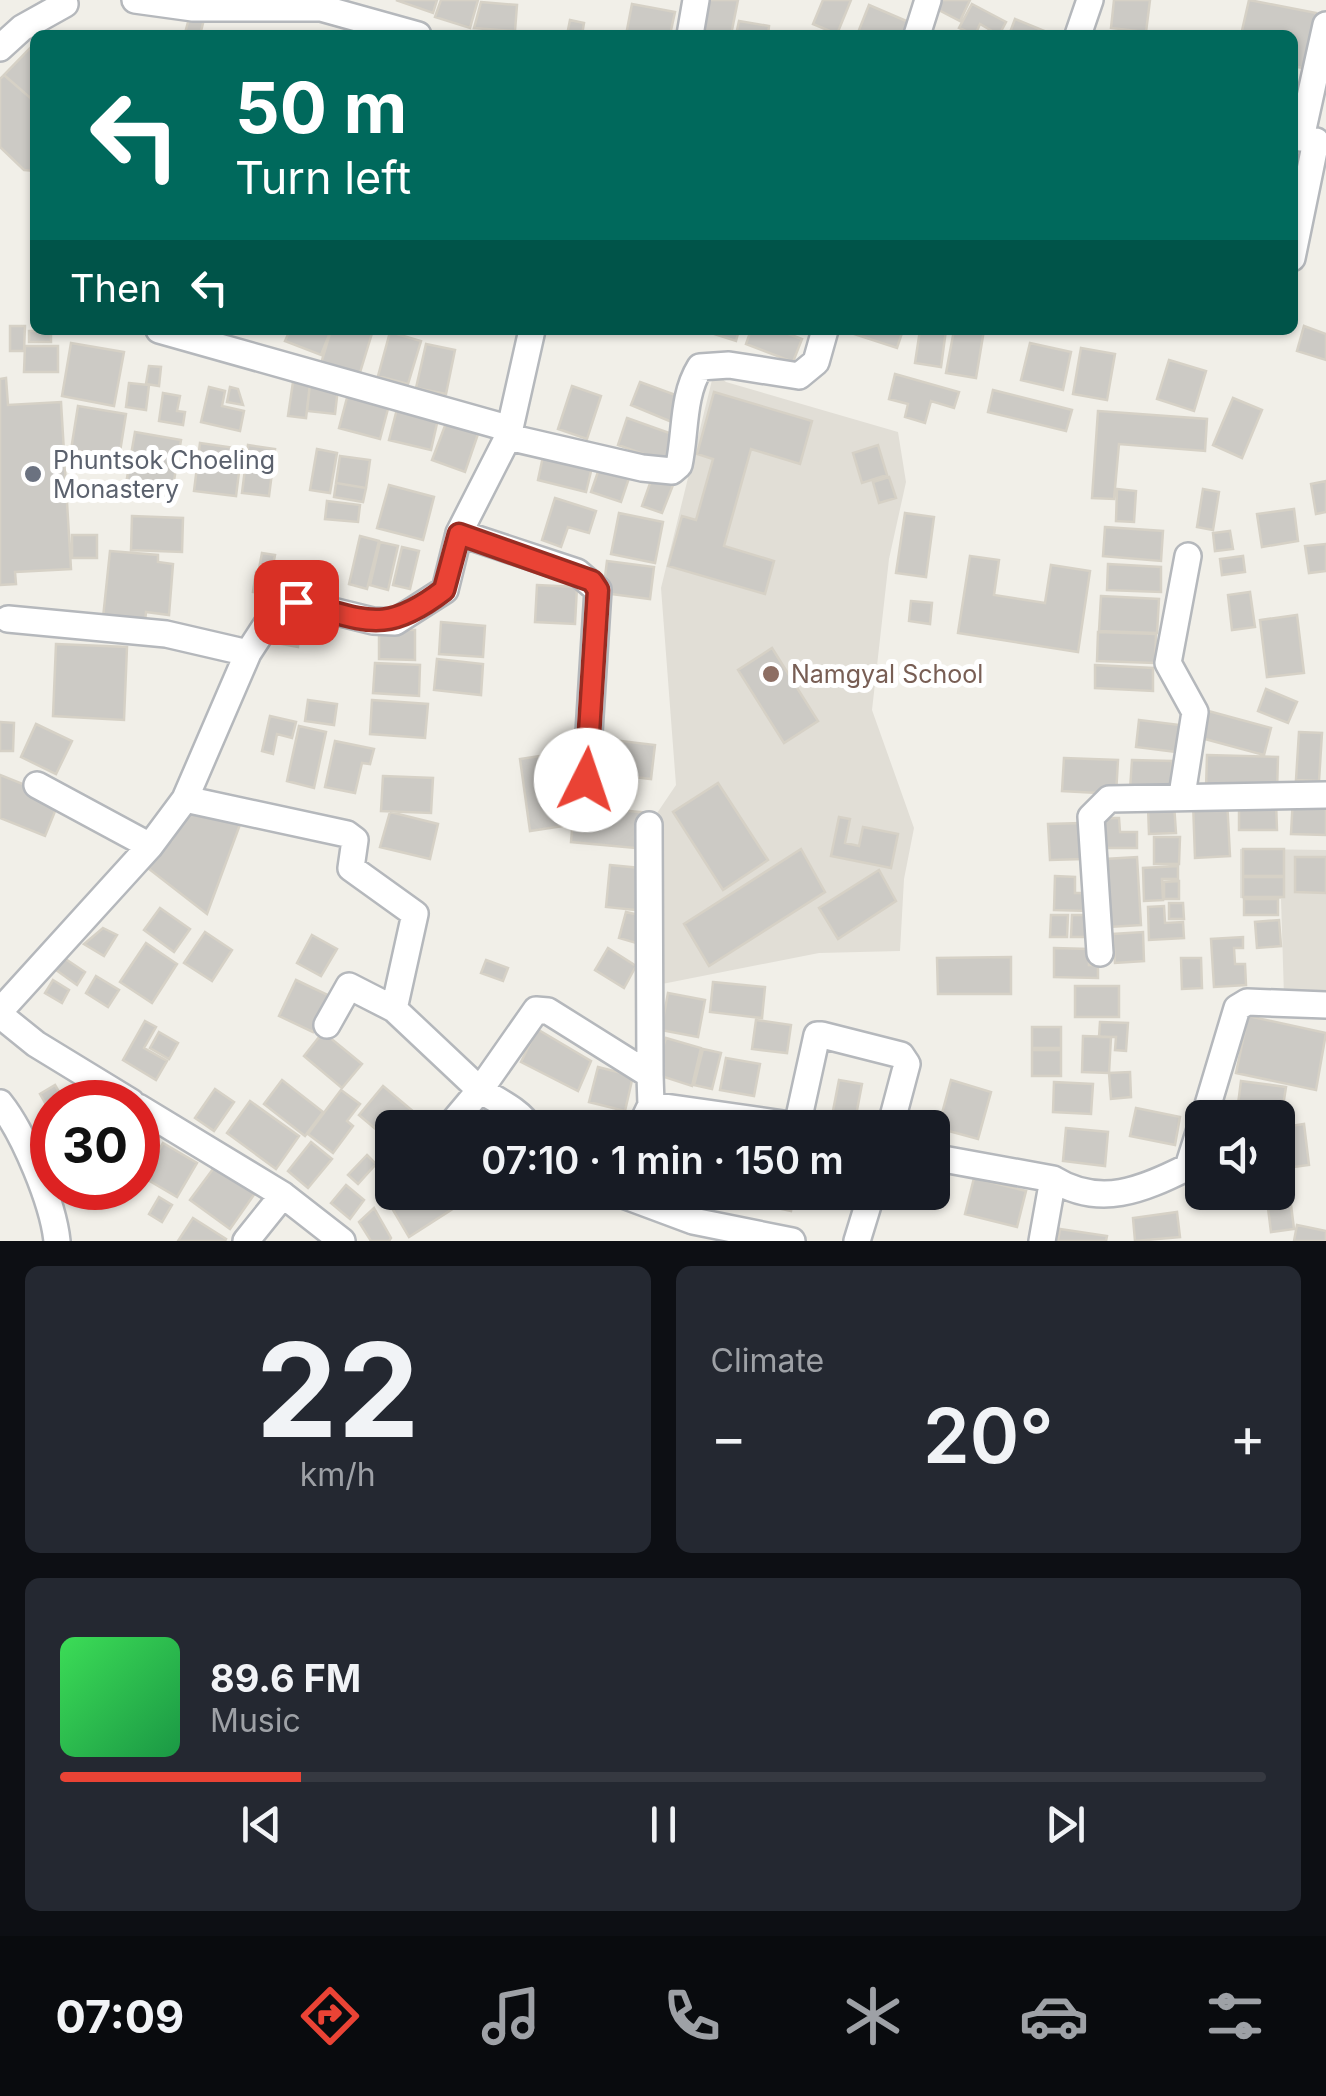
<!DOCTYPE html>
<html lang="en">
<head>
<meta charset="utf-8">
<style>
	body { margin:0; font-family:Inter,sans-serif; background:#242831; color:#f1f3f6; height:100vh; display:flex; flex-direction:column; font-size:38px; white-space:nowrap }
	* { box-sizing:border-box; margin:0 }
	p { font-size:32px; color:#9ea1a6 }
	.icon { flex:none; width:55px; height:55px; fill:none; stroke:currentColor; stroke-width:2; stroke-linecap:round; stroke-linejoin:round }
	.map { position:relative; height:1241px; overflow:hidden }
	.details { display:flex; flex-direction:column; gap:25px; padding:25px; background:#0d0f14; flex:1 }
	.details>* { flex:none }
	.banner { position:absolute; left:30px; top:30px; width:1268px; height:305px; border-radius:15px; box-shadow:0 2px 8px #0004; background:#00695c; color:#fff; overflow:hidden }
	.buttons { position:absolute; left:1185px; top:1100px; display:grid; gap:20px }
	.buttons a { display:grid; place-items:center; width:110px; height:110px; border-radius:15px; background:#171b24; box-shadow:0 2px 8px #0004; font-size:50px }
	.speed { position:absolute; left:30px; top:1080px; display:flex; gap:20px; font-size:50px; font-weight:700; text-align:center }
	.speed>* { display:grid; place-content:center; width:130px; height:130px; border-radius:50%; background:#171b24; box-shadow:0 2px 8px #0004; line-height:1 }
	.speed .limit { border:15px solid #d22; background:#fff; color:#111 }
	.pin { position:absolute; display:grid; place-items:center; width:85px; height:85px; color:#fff; margin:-42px; border-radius:20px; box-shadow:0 5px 15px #0006 }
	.me { position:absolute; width:110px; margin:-55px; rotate:4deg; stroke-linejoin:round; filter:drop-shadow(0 0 8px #0008) }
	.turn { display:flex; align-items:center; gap:35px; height:210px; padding:0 40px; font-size:45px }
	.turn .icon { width:130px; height:130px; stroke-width:2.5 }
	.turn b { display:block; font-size:70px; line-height:85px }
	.then { display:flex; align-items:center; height:95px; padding:0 40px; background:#0003; gap:20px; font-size:38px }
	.big { font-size:75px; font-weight:600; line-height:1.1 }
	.details .widget { flex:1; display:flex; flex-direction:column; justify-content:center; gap:15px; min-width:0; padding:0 35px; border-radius:15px; background:#242831 }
	.details .dial { align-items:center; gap:0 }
	.dial b { font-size:130px; line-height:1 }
	.song { display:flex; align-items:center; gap:30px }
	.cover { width:120px; height:120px; border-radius:15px; background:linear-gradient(135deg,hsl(130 70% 55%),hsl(140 70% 35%)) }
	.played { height:10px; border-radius:5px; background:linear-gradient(90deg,#ea4335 20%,#363941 20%) }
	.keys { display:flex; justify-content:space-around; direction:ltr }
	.heat { display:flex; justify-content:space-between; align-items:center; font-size:55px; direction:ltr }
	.details .tiles { flex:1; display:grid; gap:25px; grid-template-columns:1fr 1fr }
	.widget:last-child { grid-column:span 2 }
	.trip { position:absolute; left:375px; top:1110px; width:575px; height:100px; border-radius:15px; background:#171b24; box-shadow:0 2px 8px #0004; font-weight:600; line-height:100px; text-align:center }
	.menu { display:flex; height:160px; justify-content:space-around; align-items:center; background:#090b0e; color:#9ea1a6 }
	.menu .icon { width:70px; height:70px }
	.menu .active { color:#ea4335 }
	.menu b { font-size:45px; color:#f1f3f6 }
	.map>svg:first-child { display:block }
	.education { fill:#e1ded6 }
	.building { fill:#cccac5; stroke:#d6d1c6; stroke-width:2.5 }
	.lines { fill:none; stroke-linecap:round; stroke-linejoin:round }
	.minor-casing { stroke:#b5b8bc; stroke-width:30 }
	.minor { stroke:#fff; stroke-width:25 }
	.route-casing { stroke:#982c22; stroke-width:25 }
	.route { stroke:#ea4335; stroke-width:18 }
	.worship-dot { fill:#6b7280; stroke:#fff; stroke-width:4 }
	.education-dot { fill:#8d6e63; stroke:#fff; stroke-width:4 }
	.labels { text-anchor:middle; stroke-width:10; stroke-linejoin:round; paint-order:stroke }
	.worship-label { font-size:25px; fill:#5b616d; stroke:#fff; text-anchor:start }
	.education-label { font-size:25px; fill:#785e54; stroke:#fff; text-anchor:start }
</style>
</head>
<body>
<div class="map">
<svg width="1326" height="1241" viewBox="0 0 1326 1241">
	<rect width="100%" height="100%" fill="#f1efe8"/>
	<path class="education" d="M714 372 726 382 898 432 906 482 889 559 872 710 914 828 904 879 900 951 819 953 657 985 649 825 676 785 661 588Z
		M1240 849 1326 850V995L1284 996 1281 899 1240 898Z"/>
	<path class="building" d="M396 0H437L433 13Z
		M441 0H478L470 28 435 17Z
		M700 0H738L731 35H693Z
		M823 0H851L837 34 813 24Z
		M934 0H970L960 21 931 6Z
		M1114 0H1150L1146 32 1111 28Z
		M1249 0 1316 13 1303 68 1292 66V35H1241Z
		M481 2 517 5 515 31 474 28Z
		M632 4 675 12 670 35H626Z
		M972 4 1006 22 999 35 980 24 975 35 959 28Z
		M869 5 911 23 906 35H857Z
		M190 15 204 19 200 35 185 33Z
		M1015 19 1054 35H1009Z
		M570 20 584 23 582 35H567Z
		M739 21 769 26 768 35H736Z
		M33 45 35 46V102L4 75Z
		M4 75 35 102V171L24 170 0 147V79Z
		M10 326H25L24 351H10Z
		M1304 326 1326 334V360L1297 351Z
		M290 330H331L321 355 285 341Z
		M331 330H373L358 379 320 367Z
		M715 330H739L736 341 714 334Z
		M751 330H778L802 339 793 362 746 344Z
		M842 330H903L897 348Z
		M920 330H946L941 367 915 363Z
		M954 330H984L976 378 946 373Z
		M29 331H51V342H29Z
		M390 332 421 341 408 384 378 376Z
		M71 343 124 352 114 406 62 396Z
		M1030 343 1071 352 1063 390 1021 380Z
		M426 344 455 350 446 394 416 388Z
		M25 346H58V372H24Z
		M1081 348 1115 354 1107 400 1073 394Z
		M1169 360 1206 371 1194 411 1157 399Z
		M149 366 161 367 159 386 146 384Z
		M895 374 959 392 954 408 931 401 925 423 905 417 908 404 889 399Z
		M6 378 8 405 61 402 71 569 15 572 16 584 0 585V379Z
		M293 382 310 384 306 418 288 416Z
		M640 382 681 397 672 422 631 405Z
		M129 383 149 385 146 410 126 407Z
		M310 384 338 388 335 414 307 411Z
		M572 386 601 396 587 439 558 429Z
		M209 387 225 391 222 406 244 411 240 431 201 422Z
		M230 387 238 389 243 405 227 402Z
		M993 390 1072 410 1066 431 988 412Z
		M714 392 812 421 800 464 751 449 724 546 774 561 765 594 668 566 682 516 696 520 713 459 697 454Z
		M163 393 180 396 177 411 185 412 183 425 159 421Z
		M348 394 389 405 380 439 339 428Z
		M1233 398 1262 410 1242 458 1213 445Z
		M78 406 126 414 119 458 71 450Z
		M397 409 438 419 431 450 389 440Z
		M1098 411 1207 419 1205 451 1119 444 1114 499 1092 498Z
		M627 418 675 435 666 462 618 445Z
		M446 423 478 434 465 472 432 460Z
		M135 432 181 440 172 492 126 484Z
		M200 443 242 449 236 496 194 491Z
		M248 445 275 449 269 496 242 493Z
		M878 445 887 475 862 483 853 453Z
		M545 447 594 459 586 492 538 480Z
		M317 449 337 453 330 493 310 490Z
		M340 456 370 460 366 488 336 483Z
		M600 466 630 475 621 502 591 492Z
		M654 472 675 480 662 513 642 506Z
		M889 477 896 498 879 503 873 482Z
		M1326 481V512L1316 514 1311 484Z
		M336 483 366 488 363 502 334 497Z
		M389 485 434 497 423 540 377 528Z
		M1117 489 1136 491 1134 522 1116 521Z
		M1203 489 1219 492 1213 530 1197 527Z
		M555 498 596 511 589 533 568 527 561 547 542 540Z
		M327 501 360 505 358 522 325 519Z
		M1294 509 1298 541 1262 547 1257 514Z
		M619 513 663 522 655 563 611 554Z
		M905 513 934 517 926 577 896 573Z
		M132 516 183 518 182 552 131 550Z
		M1105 527 1163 531 1161 561 1103 556Z
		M1230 531 1233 549 1215 551 1213 533Z
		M72 535H97V558H72Z
		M360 536 379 541 367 589 349 584Z
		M380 542 398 546 388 590 370 585Z
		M1326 544V571L1309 573 1305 546Z
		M402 547 419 551 410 589 393 585Z
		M110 551 158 555V562L173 564 169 615 146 612 145 622 103 618Z
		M262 553 275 555 272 571 259 569Z
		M970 556 999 560 994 595 1045 603 1051 565 1090 571 1078 652 958 633Z
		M1243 556 1245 572 1222 575 1220 559Z
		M607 561 654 567 650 599 603 593Z
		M1108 564 1161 567V592L1107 590Z
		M256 572 273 575 269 595 253 592Z
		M537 585 577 587 575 624 535 622Z
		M1250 592 1255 627 1232 630 1228 595Z
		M1101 596 1159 599 1157 633 1099 631Z
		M911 601 932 603 930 624 909 621Z
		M1297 615 1304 673 1267 677 1260 620Z
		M285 621 301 623 298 647 282 644Z
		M441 622 485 626 483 657 439 654Z
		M379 629 415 630V660L379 659Z
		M1098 632 1156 634 1155 663 1097 661Z
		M56 644 127 647 124 720 53 716Z
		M772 648 818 721 784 743 738 670Z
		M437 659 483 664 481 695 434 690Z
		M375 663 420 665 419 696 373 693Z
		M1095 665 1153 668V691L1095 688Z
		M1266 689 1297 702 1288 723 1258 711Z
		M308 700 337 704 334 725 305 721Z
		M372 700 428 704 425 738 370 734Z
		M1201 709 1271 728 1264 755 1194 736Z
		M270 716 296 722 292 738 277 734 273 754 262 751Z
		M1139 720 1180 725 1177 752 1136 747Z
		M0 722 14 723 13 751H0Z
		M36 724 72 741 56 774 21 757Z
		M299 726 326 732 314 788 287 781Z
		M1299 732 1322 733 1319 781 1296 780Z
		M596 738 655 745 651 779 592 772Z
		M335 741 374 749 370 764 362 763 355 793 325 787Z
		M560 753 570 825 530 831 520 759Z
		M1207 755 1278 757 1277 791 1206 789Z
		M1064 758 1118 760 1116 794 1062 791Z
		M1132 760 1172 761 1171 792 1130 790Z
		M0 775 60 799 45 836 0 818Z
		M383 776 433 778 431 813 381 811Z
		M718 783 768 860 723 890 673 812Z
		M1293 797 1326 799V835L1291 834Z
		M1227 799 1230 856 1195 858 1193 801Z
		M1239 802H1276L1277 830H1239Z
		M1174 804 1176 833 1149 834 1148 806Z
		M574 806 650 813 646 849 571 842Z
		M186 811 242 819 207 914 149 869 165 836 172 840Z
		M390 812 438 824 430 859 380 847Z
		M839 817 850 819 845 843 859 846 863 827 898 834 891 868 831 856Z
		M1100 818H1119L1120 832H1137V848H1101Z
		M1081 823 1083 859 1050 860 1048 824Z
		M1154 837H1180L1179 864H1154Z
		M801 849 825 892 709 966 684 924Z
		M1243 849H1284V877H1243Z
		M1137 857 1141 925 1109 927 1105 859Z
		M1295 857H1326V893L1295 892Z
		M610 865 640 868 646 911 606 907Z
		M1178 866V879H1162L1163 900 1144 901 1143 868Z
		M879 870 896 901 838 939 819 908Z
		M1055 876 1075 877V893H1089V911L1054 910Z
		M1243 876H1284V897H1243Z
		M1179 881V899H1164V882Z
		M1244 899H1278V915H1244Z
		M1169 903H1183L1184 919H1169Z
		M1164 906 1165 923 1183 922 1184 938 1149 940 1148 907Z
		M160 908 190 929 174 952 144 930Z
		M626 912 648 917 643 945 619 938Z
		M1051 915H1068L1067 937H1050Z
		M1072 915H1089V937H1071Z
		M1279 920 1281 946 1257 948 1255 922Z
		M103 928 117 935 104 956 84 944Z
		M205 932 232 950 212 981 184 963Z
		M1143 932 1144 961 1115 963 1113 934Z
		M312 935 337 949 321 976 297 963Z
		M1243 937V948H1234L1235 964H1245L1246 985 1214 987 1211 939Z
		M146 943 177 964 152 1003 120 982Z
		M608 948 636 966 624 988 595 970Z
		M1054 948 1089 949V965H1098V978L1054 977Z
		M1011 957V994H938L937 958Z
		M64 958 85 972 77 985 56 970Z
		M1181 958H1201L1202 988 1182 989Z
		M486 960 508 968 503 981 481 973Z
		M96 976 119 990 108 1007 86 993Z
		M53 980 69 990 62 1003 45 993Z
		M296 980 330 996 313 1032 279 1016Z
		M713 982 765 987 762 1018 710 1012Z
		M1075 986H1119V1017H1075Z
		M668 993 705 1000 698 1037 661 1030Z
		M1248 1016 1326 1033 1316 1090 1236 1073Z
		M756 1020 791 1025 787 1053 752 1049Z
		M145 1021 156 1027 144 1048 167 1061 156 1080 123 1060Z
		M1100 1022 1128 1023 1126 1051 1115 1050 1116 1037H1099Z
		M1032 1027H1061V1048H1032Z
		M537 1029 591 1061 578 1091 521 1062Z
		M159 1032 178 1043 169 1059 150 1048Z
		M323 1032 362 1064 342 1088 304 1056Z
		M1083 1036 1111 1037 1109 1073 1082 1072Z
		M666 1038 701 1048 692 1086 655 1074Z
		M703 1049 721 1053 712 1089 694 1085Z
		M1032 1050H1061V1076H1032Z
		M726 1058 760 1064 754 1096 720 1090Z
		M598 1067 633 1076 625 1111 589 1102Z
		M1130 1072 1131 1097 1111 1099 1109 1073Z
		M282 1080 323 1112 305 1136 264 1104Z
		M839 1080 862 1084 854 1126 831 1121Z
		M951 1080 991 1092 978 1139 938 1128Z
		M1241 1081 1286 1087 1281 1119 1237 1112Z
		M1054 1082 1093 1084 1091 1114 1053 1112Z
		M55 1085 65 1102H52V1115L40 1094Z
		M383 1086 415 1113 403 1128H392L391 1142 359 1115Z
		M215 1089 234 1102 214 1131 195 1118Z
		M341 1090 360 1104 347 1121 353 1126 333 1153 308 1134Z
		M250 1101 299 1136 276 1169 227 1133Z
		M1136 1108 1180 1117 1175 1145 1130 1136Z
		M1304 1124 1309 1165 1278 1169V1128Z
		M1066 1128 1108 1132 1105 1166 1063 1161Z
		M311 1142 332 1159 308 1188 288 1171Z
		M163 1143 197 1163 177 1197 143 1177Z
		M367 1155 376 1164 358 1184 348 1175Z
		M219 1161 258 1189 230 1229 190 1200Z
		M974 1178 1026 1191 1017 1227 965 1214Z
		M346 1185 364 1200 350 1219 331 1203Z
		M410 1192H444L454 1208 409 1237 390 1205Z
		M757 1192H795L791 1211 754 1203Z
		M159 1197 172 1205 162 1222 149 1214Z
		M1290 1197 1294 1229 1271 1232 1267 1200Z
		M374 1208 391 1238 389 1241H371L359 1222Z
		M1177 1212 1180 1237 1135 1241 1133 1218Z
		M193 1218 226 1239 225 1241H178Z
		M1297 1225 1326 1231V1241H1294Z
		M1060 1229 1107 1236 1106 1241H1058Z"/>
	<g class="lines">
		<g class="minor-casing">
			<path id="minor" d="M135 0 193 8H321L418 35
				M690 35 696 0
				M917 35 928 0
				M1078 35 1090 0
				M0 48 22 28 65 4
				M1301 138 1326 25
				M1292 258 1316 141
				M159 330 507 428
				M508 437 642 468 672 471 679 465C686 432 682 396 700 367L729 365 799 376 816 362 825 330
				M459 533 577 572 598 590 586 780
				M8 619 166 634 248 653
				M37 785 150 846
				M1182 795 1195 712 1168 663 1188 556
				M185 799 347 834 355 840 351 868 415 914 394 1009 480 1090 536 1010 548 1011 650 1075 651 1105
				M649 825 650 1075
				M1100 953 1091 817 1109 799 1326 795
				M0 1011 150 846 185 799 248 653 276 610 296 602 373 621 395 622 445 590 459 533 508 437 532 330
				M0 1015 36 1044 131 1102
				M327 1025 349 986 394 1009
				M0 1103C24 1133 53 1203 57 1241
				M138 1107 283 1195 342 1241
				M1204 1118 1237 1008 1247 1002 1326 1005
				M448 1128 480 1090C496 1100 521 1111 530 1128
				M640 1128 651 1105 797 1126 817 1035H822L901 1055 907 1064 890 1128
				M932 1157 1053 1179
				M615 1192 693 1221 792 1241
				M246 1241 283 1195
				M857 1241 872 1192
				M1042 1241 1053 1179C1100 1208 1142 1190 1188 1167L1202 1123"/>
		</g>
		<use href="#minor" class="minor"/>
	</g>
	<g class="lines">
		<g class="route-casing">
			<path id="route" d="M296 602C365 619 383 637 444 590L459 534 592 581 598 590 586 780"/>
		</g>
		<use href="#route" class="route"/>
	</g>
	<circle class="worship-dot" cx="33" cy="474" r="10"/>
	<circle class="education-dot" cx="771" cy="674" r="10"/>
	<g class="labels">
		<g class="worship-label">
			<text x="53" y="469">Phuntsok Choeling<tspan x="53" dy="29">Monastery</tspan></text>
		</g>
		<g class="education-label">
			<text x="791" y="683">Namgyal School</text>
		</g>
	</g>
</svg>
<div class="buttons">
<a><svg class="icon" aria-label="sound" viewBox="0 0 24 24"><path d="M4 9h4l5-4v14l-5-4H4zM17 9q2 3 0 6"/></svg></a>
</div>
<div class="speed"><div class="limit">30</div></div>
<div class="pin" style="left:296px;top:602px;background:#d93025"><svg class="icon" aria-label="arrive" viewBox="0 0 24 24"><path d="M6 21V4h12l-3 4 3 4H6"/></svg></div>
<svg class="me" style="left:586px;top:780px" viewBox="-20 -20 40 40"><circle r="19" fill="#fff"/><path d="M0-13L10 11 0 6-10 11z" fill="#ea4335"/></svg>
<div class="trip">07:10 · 1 min · 150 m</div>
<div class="banner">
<div class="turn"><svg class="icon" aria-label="left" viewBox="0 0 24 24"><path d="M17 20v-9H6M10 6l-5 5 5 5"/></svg><div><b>50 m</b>Turn left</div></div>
<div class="then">Then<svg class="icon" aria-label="left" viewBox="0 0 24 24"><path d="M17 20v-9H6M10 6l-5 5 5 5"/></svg></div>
</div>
</div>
<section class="details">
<div class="tiles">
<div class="widget dial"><b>22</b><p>km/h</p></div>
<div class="widget"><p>Climate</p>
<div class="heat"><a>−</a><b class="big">20°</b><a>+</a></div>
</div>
<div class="widget">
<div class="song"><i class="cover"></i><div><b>89.6 FM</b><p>Music</p></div></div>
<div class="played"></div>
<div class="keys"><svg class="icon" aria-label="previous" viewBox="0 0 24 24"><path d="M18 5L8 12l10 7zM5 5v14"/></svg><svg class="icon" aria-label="pause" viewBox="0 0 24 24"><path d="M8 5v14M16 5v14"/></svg><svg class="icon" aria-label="next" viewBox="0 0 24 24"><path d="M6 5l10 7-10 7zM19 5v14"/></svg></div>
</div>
</div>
</section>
<nav class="menu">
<b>07:09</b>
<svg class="icon active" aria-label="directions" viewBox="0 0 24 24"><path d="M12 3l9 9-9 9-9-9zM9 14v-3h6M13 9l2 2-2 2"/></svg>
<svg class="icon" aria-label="music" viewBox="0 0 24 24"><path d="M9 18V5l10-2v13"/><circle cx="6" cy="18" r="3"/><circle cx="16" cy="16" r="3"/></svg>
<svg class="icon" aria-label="phone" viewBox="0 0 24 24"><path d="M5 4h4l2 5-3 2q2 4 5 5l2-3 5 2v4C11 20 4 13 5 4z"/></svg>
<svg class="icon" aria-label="climate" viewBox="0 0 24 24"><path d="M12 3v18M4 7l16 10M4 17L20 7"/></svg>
<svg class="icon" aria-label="car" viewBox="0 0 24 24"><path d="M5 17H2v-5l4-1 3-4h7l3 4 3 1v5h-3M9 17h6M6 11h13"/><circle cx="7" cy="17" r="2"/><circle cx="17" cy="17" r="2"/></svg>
<svg class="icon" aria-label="filters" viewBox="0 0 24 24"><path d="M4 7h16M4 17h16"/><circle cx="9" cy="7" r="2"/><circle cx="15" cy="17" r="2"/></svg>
</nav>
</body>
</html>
